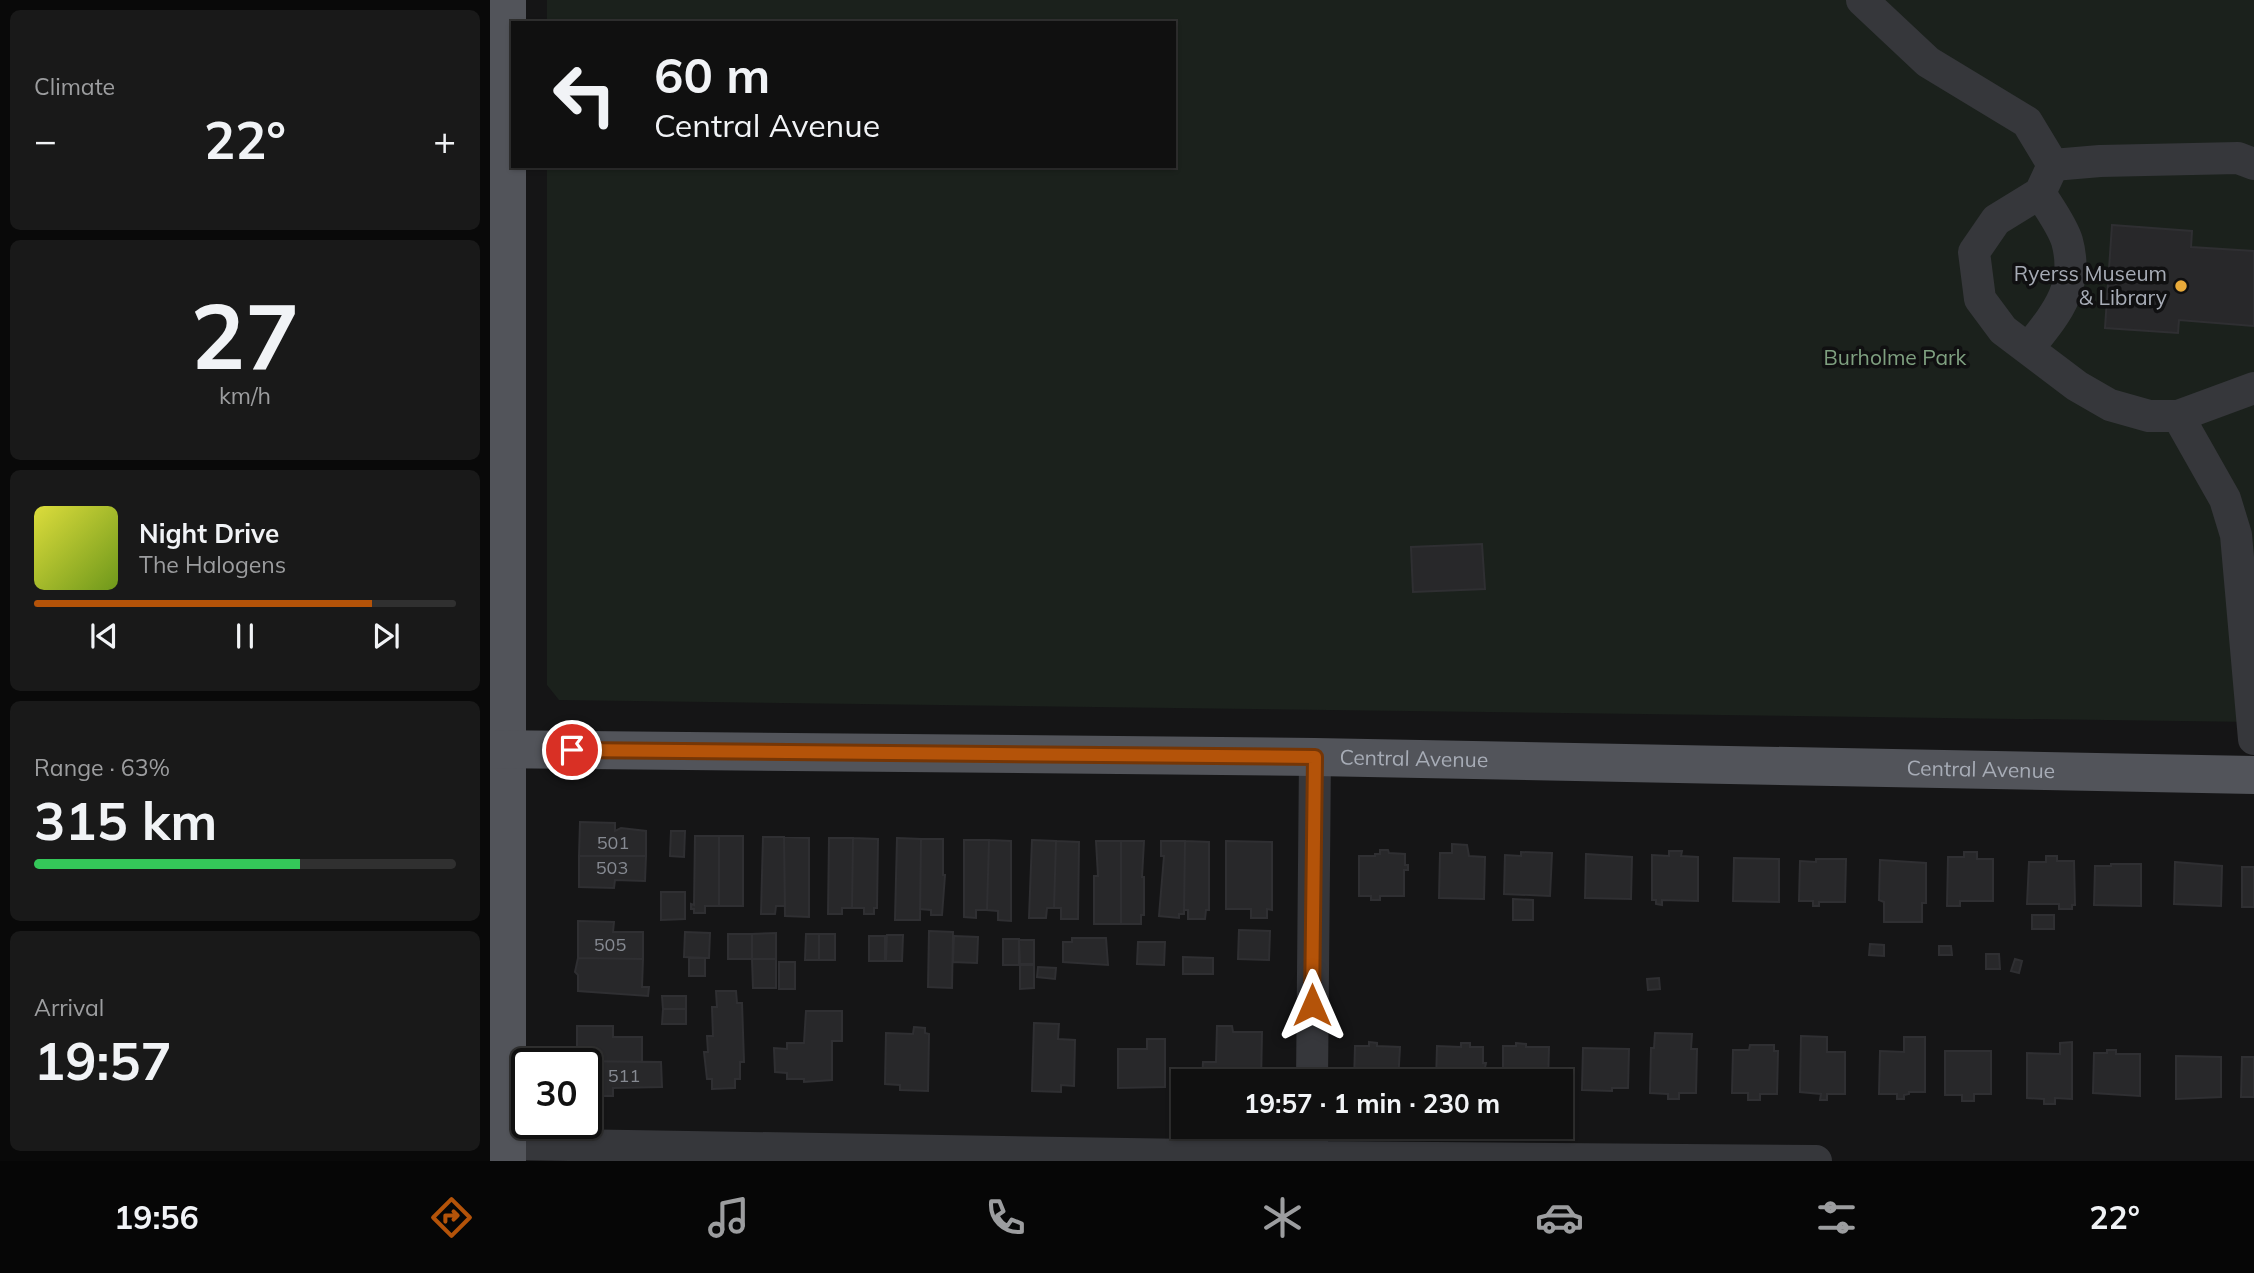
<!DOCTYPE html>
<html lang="en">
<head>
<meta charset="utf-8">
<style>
	body { margin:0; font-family:Mulish,sans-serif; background:#191919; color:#f1f3f6; height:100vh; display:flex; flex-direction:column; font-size:26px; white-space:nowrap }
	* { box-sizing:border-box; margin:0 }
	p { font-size:23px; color:#9c9d9f }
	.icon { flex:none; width:38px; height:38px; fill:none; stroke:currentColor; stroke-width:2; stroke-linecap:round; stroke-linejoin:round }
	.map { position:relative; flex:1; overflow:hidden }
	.drawer { display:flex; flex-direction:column; gap:10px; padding:10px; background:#090909; width:490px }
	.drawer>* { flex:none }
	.hud { position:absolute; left:21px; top:21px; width:665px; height:147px; border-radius:0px; box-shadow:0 2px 5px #0004,0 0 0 2px #303030; background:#101010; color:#f1f3f6; overflow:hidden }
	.speed { position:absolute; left:21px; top:1048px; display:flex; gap:14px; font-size:35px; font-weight:700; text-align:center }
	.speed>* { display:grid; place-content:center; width:91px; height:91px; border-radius:50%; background:#101010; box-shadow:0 2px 5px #0004,0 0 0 2px #303030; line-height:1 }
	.speed .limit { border:4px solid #111; border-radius:10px; background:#fff; color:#111 }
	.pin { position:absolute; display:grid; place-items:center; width:60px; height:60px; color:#fff; margin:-30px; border:4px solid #fff; border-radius:50%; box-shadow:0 2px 7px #0007 }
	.me { position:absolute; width:77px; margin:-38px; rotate:0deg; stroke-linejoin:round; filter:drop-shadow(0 0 5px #0008) }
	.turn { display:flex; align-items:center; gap:24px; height:147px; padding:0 28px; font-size:32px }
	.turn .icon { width:91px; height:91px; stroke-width:2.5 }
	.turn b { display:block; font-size:49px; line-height:60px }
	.big { font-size:52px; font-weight:700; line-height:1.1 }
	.drawer .card { flex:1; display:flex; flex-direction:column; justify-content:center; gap:10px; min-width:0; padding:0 24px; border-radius:10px; background:#191919 }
	.drawer .dial { align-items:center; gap:0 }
	.dial b { font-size:91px; line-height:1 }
	.song { display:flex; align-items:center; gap:21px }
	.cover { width:84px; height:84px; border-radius:10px; background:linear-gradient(135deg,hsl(60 70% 55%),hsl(80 70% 35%)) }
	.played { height:7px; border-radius:4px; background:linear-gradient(90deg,#b45309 80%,#303030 80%) }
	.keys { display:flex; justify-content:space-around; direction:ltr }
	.heat { display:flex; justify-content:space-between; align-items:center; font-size:38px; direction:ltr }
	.charge { height:10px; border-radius:5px; background:linear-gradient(90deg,#34c759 63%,#303030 0) }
	.trip { position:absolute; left:681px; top:1069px; width:402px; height:70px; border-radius:0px; background:#101010; box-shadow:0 2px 5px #0004,0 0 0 2px #303030; font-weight:700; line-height:70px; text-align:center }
	.dock { display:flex; height:112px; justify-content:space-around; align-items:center; background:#060606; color:#9c9d9f }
	.dock .icon { width:49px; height:49px }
	.dock .current { color:#b45309 }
	.dock b { font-size:32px; color:#f1f3f6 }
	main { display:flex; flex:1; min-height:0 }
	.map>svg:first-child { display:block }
	.green { fill:#1b211c }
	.building { fill:#28282a; stroke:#2f2f32; stroke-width:2 }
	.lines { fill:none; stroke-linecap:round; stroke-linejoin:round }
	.minor { stroke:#36373b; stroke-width:32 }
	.major { stroke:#52545a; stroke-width:38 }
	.route-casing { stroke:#753606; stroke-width:18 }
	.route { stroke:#b45309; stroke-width:12 }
	.poi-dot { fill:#e9aa3a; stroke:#101011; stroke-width:2.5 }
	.labels { text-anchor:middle; stroke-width:7; stroke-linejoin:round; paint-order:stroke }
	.number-label { font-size:18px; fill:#868a92 }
	.poi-label { font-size:21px; fill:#a7acb6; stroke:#101011; text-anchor:end }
	.park-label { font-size:21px; fill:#7fa080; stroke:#101011 }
	.street-label { font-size:21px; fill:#a7acb6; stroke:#101011 }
</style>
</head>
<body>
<main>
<section class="drawer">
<div class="card"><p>Climate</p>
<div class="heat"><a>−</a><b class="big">22°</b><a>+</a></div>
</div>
<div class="card dial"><b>27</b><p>km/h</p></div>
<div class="card">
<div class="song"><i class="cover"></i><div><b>Night Drive</b><p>The Halogens</p></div></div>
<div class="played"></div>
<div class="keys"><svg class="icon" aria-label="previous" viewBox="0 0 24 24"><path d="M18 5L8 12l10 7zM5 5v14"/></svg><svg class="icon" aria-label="pause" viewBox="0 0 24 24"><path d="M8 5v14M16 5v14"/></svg><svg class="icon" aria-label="next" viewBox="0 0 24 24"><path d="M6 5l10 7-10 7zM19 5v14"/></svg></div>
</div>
<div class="card"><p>Range · 63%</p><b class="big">315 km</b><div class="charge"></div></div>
<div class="card"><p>Arrival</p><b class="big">19:57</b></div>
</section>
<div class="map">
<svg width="1764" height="1161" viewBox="0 0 1764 1161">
	<rect width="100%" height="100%" fill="#151516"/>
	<path class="green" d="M57 0H1764V722L69 700 57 685V166H684V23H57Z"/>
	<path class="building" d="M1622 225 1702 231 1701 247 1764 251V326L1689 320 1688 333 1615 328Z
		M992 544 995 589 923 592 921 547Z
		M90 822 125 823V831L131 828 156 831V856H89Z
		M181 831H195L194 857 180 856Z
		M205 836H229V906H215V913H204V909H201V904L204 905Z
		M229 836H253V906H229Z
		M273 837H294L295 906H286L285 914H271Z
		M294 837 319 838V917L295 916Z
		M339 838H363L362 908H352V914H338Z
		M363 838 388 839 387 908H384V914H374V908H362Z
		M407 838 431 839 430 920H405Z
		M431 839H453V875H455L452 915H441V910L430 909Z
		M474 840H499L497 910H486V918L474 917Z
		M499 840 521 841V921L508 920V911L497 910Z
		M542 840 566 841 564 908H557L556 918H539Z
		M566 841 589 842 588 919H571V908H564Z
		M606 841H631V924H604V876H608Z
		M631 841H654L652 877H654V915H651V924H631Z
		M671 841H695L694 914H689V918L669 916 674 856H671Z
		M695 841 719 842V910H716L715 919H698V910H694Z
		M736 841 782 842V910L777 909V918H761V909H736Z
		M962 844 977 845 979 856 995 857 994 899 949 898 950 853H962Z
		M890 850H898L899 853 915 854V865H918V870H914V896H890V900H881V896H869V856H885V854H890Z
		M1179 851H1192L1191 856 1208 857V901L1172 900V905L1166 904V900H1162V855L1179 856Z
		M1031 852 1062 853 1060 896 1014 894 1015 855 1031 856Z
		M1474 852H1487V859H1503V901H1470V906H1457L1458 857H1474Z
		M1096 854 1142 857 1141 899 1095 898Z
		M89 856H156L155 881 125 880 124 888 89 887Z
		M1556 856H1567V861H1584L1585 905H1582V909H1569V904H1537L1539 862H1556Z
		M1244 858 1289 859V902L1243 901Z
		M1326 859H1356L1355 902H1329V906H1323V901H1309L1310 861 1326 862Z
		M1390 860 1436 863V903H1432V922H1394V902L1389 900Z
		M1685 862 1732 866 1731 906 1684 904Z
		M1621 864H1651V906L1604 905 1605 866H1621Z
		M1752 867H1764V907H1752Z
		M171 892H195V919L171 920Z
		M1023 899 1043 900V920H1023Z
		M1542 915H1564V929H1542Z
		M88 921 124 922 123 932H153V959L88 958Z
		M749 930 780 931 779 960 748 959Z
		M439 931 463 932 462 988 438 987Z
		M195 932 220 933 219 958 194 957Z
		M286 933V959H262V934Z
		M238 934H262V959H238Z
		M316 934H329V960H315Z
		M329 934H345V960H329Z
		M397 935H413L412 961H396Z
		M379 936H395V961H379Z
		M464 936 488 937 487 963 463 962Z
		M582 938H616L618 965 573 962V942H582Z
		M513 939H529V965H513Z
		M529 940H544V964H530Z
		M648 942H675L674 965 647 964Z
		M1380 944 1394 945V956L1379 955Z
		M1449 946H1461L1462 955H1449Z
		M1496 954H1509L1510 969H1496Z
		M693 957 723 958V974H693Z
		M88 958 153 959 152 987H159L158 996 88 991V975L85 972Z
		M199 958H215V976H199Z
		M262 959H286V988H263Z
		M1525 959 1532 961 1529 973 1521 971Z
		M289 962H305V989H289Z
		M530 965H544V988L530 989Z
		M548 967 566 968 565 979 547 977Z
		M1169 978 1170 989 1158 990 1157 979Z
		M226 991H246L247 1003H252L254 1062H250V1079H245V1088L222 1089V1079H217L214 1052H218L217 1036H223L222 1007H227Z
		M172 996H196V1009H173Z
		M173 1009H196V1024H172Z
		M316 1011H352V1041H342V1080L314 1082V1079H297V1073L285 1072 284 1048 297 1049V1043H314Z
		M544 1023 569 1024 568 1039 585 1040 584 1086 571 1085V1092L542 1091Z
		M87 1026H123V1037H152V1062L87 1061Z
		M727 1026H742L743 1032H772L771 1082H712L713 1062H726Z
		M424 1027 435 1028V1033L439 1034 438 1091 410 1090V1085L395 1084 396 1033 423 1034Z
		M1165 1033 1202 1034 1201 1049H1207L1206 1093H1189V1099H1178V1094L1160 1093 1161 1048H1164Z
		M1311 1036 1337 1037V1052H1355V1094H1337V1100H1330L1331 1094 1310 1092Z
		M1414 1037H1435V1092H1419V1094L1414 1095V1099H1407V1094H1389L1390 1051 1414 1052Z
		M657 1039H675V1087L628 1088V1049H657Z
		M879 1042 887 1043V1046L910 1047 908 1082H864L865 1046H879Z
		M1582 1042V1099L1565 1098V1104H1554V1099L1537 1098V1053L1570 1054V1043Z
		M971 1043H980V1047H993V1063H996L992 1082H946L947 1046 971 1047Z
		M1026 1043 1036 1044V1047H1059L1058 1082H1013V1046H1026Z
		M1260 1045H1284V1051H1288L1287 1094H1270V1100H1258V1093H1242L1243 1050H1259Z
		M1093 1048 1139 1049 1138 1088H1122V1091L1092 1090Z
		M1617 1050H1626V1054H1650V1096L1603 1093 1604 1053H1617Z
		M1455 1051H1501V1094H1484V1101H1472V1095H1455Z
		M1686 1056 1731 1057V1097L1686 1099Z
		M1752 1057H1764V1097H1751Z
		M87 1061 171 1062 172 1087 123 1088V1096H96V1064H87Z"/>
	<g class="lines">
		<path class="minor" d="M1372 0 1438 62 1537 122 1563 165
			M1764 164 1748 158 1610 161 1563 165 1550 193 1506 220 1484 252 1490 299 1513 330 1587 386 1620 405 1659 416H1688L1764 388
			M1538 349C1565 315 1590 288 1577 241 1572 225 1559 208 1550 193
			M1688 416 1735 499 1746 535 1764 739
			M822 1082 825 757
			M17 1144 822 1157 1326 1161
			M822 1157V1127"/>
		<g class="major">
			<path d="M17 0V1161"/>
			<path id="s1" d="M0 749 825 757 1764 775"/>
		</g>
	</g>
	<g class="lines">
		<g class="route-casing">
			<path id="route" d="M82 750 825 757 822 1005"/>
		</g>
		<use href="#route" class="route"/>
	</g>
	<circle class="poi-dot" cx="1691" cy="286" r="7"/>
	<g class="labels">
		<g class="number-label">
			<text x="123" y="849">501</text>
			<text x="122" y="874">503</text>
			<text x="120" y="951">505</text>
			<text x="134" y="1082">511</text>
		</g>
		<g class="poi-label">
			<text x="1677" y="281">Ryerss Museum<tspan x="1677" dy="24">&amp; Library</tspan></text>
		</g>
		<g class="park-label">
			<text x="1405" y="365">Burholme Park</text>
		</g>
		<g class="street-label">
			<text dy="7" stroke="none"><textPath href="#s1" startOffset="924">Central Avenue</textPath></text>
			<text dy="7" stroke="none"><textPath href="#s1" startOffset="1491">Central Avenue</textPath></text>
		</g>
	</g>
</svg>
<div class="speed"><div class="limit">30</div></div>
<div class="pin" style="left:82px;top:750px;background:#d93025"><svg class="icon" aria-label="arrive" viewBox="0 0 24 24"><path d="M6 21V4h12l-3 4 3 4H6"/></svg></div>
<svg class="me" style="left:822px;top:1005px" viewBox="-20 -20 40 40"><path d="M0-17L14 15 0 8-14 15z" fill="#b45309" stroke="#fff" stroke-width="4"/></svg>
<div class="trip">19:57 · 1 min · 230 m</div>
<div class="hud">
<div class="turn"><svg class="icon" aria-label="left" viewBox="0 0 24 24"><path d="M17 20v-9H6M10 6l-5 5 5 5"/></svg><div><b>60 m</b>Central Avenue</div></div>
</div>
</div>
</main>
<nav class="dock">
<b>19:56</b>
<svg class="icon current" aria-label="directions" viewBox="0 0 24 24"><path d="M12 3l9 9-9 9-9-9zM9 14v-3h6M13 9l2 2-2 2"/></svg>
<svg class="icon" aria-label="music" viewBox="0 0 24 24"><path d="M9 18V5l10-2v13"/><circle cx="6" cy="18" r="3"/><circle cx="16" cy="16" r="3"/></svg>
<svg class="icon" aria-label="phone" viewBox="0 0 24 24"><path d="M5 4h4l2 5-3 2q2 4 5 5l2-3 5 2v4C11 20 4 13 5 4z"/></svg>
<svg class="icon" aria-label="climate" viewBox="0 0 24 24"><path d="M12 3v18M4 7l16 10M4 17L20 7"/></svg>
<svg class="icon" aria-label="car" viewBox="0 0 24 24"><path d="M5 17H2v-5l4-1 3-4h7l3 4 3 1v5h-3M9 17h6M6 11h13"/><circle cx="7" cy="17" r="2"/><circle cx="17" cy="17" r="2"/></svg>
<svg class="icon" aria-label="filters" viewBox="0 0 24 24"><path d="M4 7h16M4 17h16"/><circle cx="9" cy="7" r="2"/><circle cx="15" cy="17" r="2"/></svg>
<b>22°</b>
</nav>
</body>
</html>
